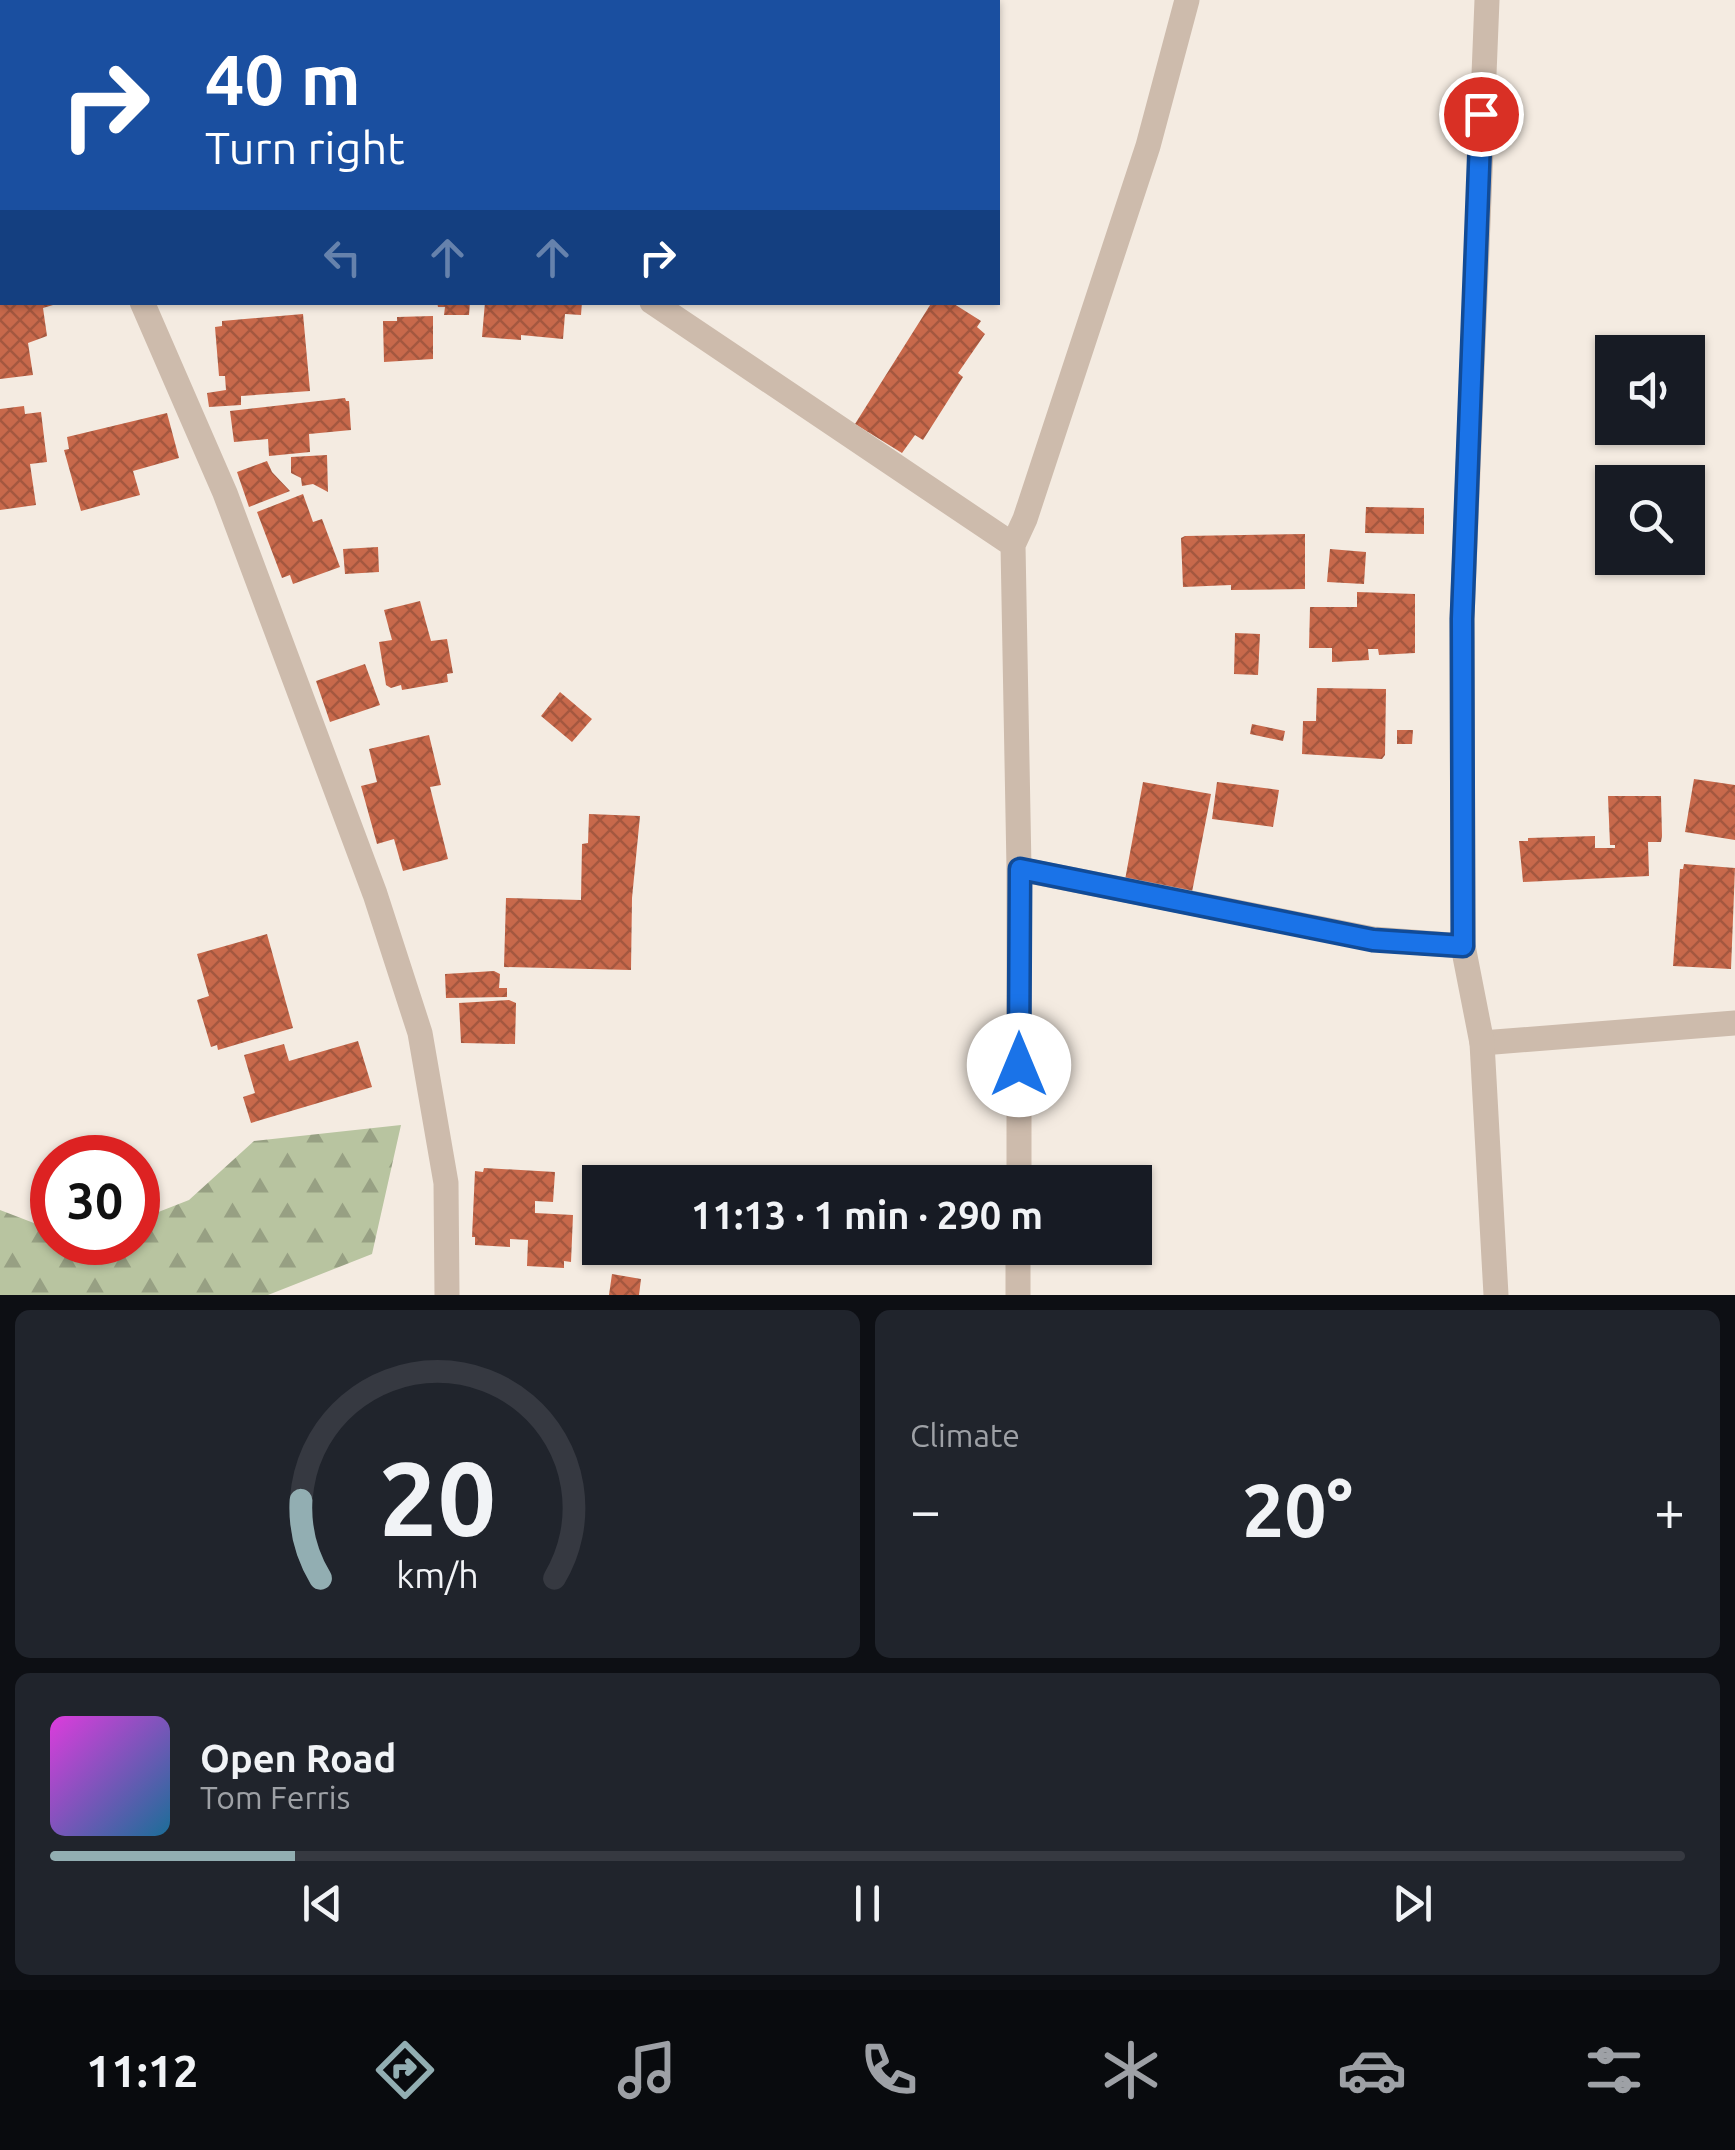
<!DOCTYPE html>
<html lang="en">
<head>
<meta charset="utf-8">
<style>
	body { margin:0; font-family:Ubuntu,sans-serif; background:#20242c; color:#f1f3f6; height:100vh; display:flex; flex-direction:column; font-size:38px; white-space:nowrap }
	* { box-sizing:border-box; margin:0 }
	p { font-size:32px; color:#9ea1a6 }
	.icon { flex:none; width:55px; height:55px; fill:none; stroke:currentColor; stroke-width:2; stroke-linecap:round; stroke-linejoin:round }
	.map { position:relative; height:1295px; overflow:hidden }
	.details { display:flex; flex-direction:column; gap:15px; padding:15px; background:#0d0f14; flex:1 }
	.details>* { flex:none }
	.top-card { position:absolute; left:0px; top:0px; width:1000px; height:305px; box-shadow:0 2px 8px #0004; background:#1a4fa0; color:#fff; overflow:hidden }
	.controls { position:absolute; left:1595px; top:335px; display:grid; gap:20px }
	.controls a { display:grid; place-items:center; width:110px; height:110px; border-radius:0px; background:#171b24; box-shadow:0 2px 8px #0004; font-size:50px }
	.speed { position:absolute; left:30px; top:1135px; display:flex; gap:20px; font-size:50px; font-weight:700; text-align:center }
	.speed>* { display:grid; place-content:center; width:130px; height:130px; border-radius:50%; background:#171b24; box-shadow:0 2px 8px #0004; line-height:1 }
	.speed .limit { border:15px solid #d22; background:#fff; color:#111 }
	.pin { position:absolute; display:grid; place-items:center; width:85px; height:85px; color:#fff; margin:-42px; border:5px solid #fff; border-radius:50%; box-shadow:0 2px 10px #0007 }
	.me { position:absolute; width:110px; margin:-55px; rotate:0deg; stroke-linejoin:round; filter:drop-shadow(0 0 8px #0008) }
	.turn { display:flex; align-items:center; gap:35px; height:210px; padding:0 40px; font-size:45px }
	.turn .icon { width:130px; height:130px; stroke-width:2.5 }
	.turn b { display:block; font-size:70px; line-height:85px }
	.lanes { display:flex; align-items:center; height:95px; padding:0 40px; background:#0003; justify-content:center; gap:50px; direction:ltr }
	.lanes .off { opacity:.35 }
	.big { font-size:75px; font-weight:600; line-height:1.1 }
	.details .widget { flex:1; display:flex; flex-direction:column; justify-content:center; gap:15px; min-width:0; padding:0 35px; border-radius:15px; background:#20242c }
	.details .dial { align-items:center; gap:0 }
	.dial svg { height:260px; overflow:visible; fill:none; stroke:#363941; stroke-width:7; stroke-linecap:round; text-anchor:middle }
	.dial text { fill:#f1f3f6; stroke:none }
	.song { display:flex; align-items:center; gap:30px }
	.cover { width:120px; height:120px; border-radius:15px; background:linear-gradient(135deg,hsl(300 70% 55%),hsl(200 70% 35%)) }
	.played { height:10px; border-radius:5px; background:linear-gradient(90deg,#92aeb2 15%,#363941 15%) }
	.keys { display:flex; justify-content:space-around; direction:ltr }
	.heat { display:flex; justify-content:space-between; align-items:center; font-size:55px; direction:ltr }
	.details .tiles { flex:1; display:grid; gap:15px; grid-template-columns:1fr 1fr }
	.widget:last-child { grid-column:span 2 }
	.trip { position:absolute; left:582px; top:1165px; width:570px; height:100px; border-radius:0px; background:#171b24; box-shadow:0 2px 8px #0004; font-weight:600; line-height:100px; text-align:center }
	.dock { display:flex; height:160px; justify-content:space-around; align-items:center; background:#090b0e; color:#9ea1a6 }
	.dock .icon { width:70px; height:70px }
	.dock .selected { color:#92aeb2 }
	.dock b { font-size:45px; color:#f1f3f6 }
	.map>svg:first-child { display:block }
	.forest { fill:url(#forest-firs) }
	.building { fill:url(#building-cross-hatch) }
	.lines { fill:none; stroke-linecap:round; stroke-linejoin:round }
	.minor { stroke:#cdbbac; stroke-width:25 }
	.tertiary { stroke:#cdbbac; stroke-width:25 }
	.route-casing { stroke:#114b97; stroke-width:25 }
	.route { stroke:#1a73e8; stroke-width:18 }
</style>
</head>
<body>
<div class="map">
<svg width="1735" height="1295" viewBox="0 0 1735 1295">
	<defs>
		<pattern id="forest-firs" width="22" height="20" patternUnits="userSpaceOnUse" patternTransform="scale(2.5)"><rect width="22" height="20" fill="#b8c4a0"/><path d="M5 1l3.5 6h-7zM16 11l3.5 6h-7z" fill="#97a083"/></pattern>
		<pattern id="building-cross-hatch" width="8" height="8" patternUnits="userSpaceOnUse" patternTransform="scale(2.5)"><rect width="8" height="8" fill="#c8694b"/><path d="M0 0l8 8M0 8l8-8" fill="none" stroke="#a4573f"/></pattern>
	</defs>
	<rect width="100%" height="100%" fill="#f4ebe1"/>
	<path class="forest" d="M401 1125 372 1254 268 1295H0V1210L52 1230V1242H138V1220L189 1200 254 1141Z"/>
	<path class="building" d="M0 302H63L43 308 47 336 28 343 33 375 0 379Z
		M437 302H470L469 315H444L445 307H438Z
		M485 302H582L581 315 565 314 563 339 521 335V340L482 337Z
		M932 302H951L981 321 977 327 985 334 958 373 963 377 923 440 915 435 902 453 855 424Z
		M303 314 310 391 241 396V405L209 407 207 393 226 390 225 376H219L215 327 222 326V321Z
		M433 316V359L384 362 383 321H397V317Z
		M345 398 346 401H349L351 430 309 434 310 452 269 456 268 439 234 442 230 411Z
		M24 406 25 414 41 412 47 462 30 464 36 505 0 510V409Z
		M167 413 179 458 133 471 140 495 81 511 64 450 69 449 67 437Z
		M327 455 328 492 313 484 302 486 301 478 291 473V457Z
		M267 461 272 472 290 491 249 507 237 472Z
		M303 494 313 522 322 519 340 567 293 584 290 575 282 578 257 512Z
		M1366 507 1424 508V534L1365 533Z
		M1305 534V589L1231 590V585L1183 587 1181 538 1185 536Z
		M378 547 379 572 345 574 343 549Z
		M1330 549 1366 552 1364 584 1327 582Z
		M1357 592 1415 594V653L1379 655 1378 649H1368L1369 660 1332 662V648H1309L1310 607H1357Z
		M420 601 431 641 447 639 453 673 447 674 448 682 402 690 401 685 391 688 386 685 379 642 392 640 384 610Z
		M1235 633 1260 634 1258 675 1234 674Z
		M365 664 380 705 330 722 316 681Z
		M1317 688 1386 689 1385 755 1382 759 1302 754 1303 721H1316Z
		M560 692 592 719 572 742 541 716Z
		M1252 724 1285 731 1283 741 1250 734Z
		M1397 730H1413L1412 744H1397Z
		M429 735 441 785 430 787 448 859 403 871 394 839 377 844 361 786 377 782 369 749Z
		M1694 779 1735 785V840L1685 832Z
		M1143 782 1211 794 1192 892 1125 880Z
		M1217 782 1279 790 1273 827 1212 819Z
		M1608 796H1661L1662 836 1661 842H1648L1649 876 1523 882 1519 841H1528V838L1595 836V848H1615V845H1610Z
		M589 814 640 816 632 898 631 970 504 967 506 898 581 900 582 844 588 843Z
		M1684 864 1735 868 1731 969 1673 966 1680 869H1683Z
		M267 934 293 1028 218 1050 217 1045 211 1047 197 1000 209 996 197 954Z
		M494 971 500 974 499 988H507V997L446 998 445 974Z
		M509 1000 516 1003 515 1044 461 1043 459 1003Z
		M358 1041 372 1087 251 1123 243 1097 255 1093 244 1055 284 1044 289 1061Z
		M484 1168 555 1172 553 1202 535 1201V1213L573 1215 571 1262 564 1261V1268L527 1266 528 1240 510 1239V1247L475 1245V1237H472L475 1171 483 1172Z
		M612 1274 641 1279 639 1295H609Z"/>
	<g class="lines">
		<path class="minor" d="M86 2 87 0
			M652 302 1013 545
			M1019 869 1373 939 1463 946
			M1482 1043 1735 1023
			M1019 1182V869L1013 545 1025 519 1148 146 1187 0
			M1018 1295V1248"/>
		<path class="tertiary" d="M1487 0 1462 619 1463 946 1482 1043 1496 1295
			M0 31 2 35
			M142 302 225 493 375 894 420 1033 446 1183 447 1295"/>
	</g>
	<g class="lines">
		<g class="route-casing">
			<path id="route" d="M1019 1065 1020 869 1373 940 1463 946 1462 619 1481 114"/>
		</g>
		<use href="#route" class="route"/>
	</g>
</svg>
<div class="controls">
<a><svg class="icon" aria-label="sound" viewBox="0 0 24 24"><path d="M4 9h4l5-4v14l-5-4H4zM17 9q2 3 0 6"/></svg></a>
<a><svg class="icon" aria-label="search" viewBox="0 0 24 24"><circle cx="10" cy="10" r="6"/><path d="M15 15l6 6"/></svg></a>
</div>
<div class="speed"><div class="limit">30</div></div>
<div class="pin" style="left:1481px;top:114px;background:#d93025"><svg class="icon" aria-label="arrive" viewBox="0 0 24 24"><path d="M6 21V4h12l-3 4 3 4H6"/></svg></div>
<svg class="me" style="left:1019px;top:1065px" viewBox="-20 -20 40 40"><circle r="19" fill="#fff"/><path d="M0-13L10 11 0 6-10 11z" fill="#1a73e8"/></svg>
<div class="trip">11:13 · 1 min · 290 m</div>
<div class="top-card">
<div class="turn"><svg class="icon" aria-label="right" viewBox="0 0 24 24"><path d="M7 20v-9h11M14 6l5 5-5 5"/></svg><div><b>40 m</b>Turn right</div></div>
<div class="lanes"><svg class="icon off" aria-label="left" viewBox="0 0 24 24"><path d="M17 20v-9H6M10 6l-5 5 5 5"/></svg><svg class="icon off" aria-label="ahead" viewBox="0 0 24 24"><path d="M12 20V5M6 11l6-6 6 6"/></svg><svg class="icon off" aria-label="ahead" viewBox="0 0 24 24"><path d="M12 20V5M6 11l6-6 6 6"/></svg><svg class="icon" aria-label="right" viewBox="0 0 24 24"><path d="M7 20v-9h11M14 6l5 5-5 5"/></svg></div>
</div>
</div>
<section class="details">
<div class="tiles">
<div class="widget dial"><svg viewBox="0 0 100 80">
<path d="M14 69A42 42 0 1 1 86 69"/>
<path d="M14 69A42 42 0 0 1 8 45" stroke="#92aeb2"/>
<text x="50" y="56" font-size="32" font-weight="700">20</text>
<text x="50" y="72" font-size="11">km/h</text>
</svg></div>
<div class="widget"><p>Climate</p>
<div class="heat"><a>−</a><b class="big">20°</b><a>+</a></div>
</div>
<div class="widget">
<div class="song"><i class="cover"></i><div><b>Open Road</b><p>Tom Ferris</p></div></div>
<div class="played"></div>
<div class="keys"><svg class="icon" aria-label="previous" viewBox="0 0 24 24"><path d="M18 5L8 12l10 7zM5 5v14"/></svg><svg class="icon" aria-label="pause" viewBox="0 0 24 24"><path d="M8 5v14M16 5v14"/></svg><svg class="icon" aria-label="next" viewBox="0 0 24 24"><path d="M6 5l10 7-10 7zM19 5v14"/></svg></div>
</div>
</div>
</section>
<nav class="dock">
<b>11:12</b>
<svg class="icon selected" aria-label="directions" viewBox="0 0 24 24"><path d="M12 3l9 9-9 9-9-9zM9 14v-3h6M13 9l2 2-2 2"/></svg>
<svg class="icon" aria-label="music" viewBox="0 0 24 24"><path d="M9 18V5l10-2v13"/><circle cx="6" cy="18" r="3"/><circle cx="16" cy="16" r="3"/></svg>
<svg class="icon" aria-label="phone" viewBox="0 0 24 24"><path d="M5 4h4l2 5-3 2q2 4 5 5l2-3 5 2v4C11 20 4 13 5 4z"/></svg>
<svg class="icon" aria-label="climate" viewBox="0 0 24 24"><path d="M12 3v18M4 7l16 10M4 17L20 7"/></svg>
<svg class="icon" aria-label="car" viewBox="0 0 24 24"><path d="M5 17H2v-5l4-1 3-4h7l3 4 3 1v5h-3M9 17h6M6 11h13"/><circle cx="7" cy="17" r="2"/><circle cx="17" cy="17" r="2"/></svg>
<svg class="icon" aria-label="filters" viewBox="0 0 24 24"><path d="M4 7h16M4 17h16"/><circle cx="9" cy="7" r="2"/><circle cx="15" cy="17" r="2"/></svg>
</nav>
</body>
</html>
